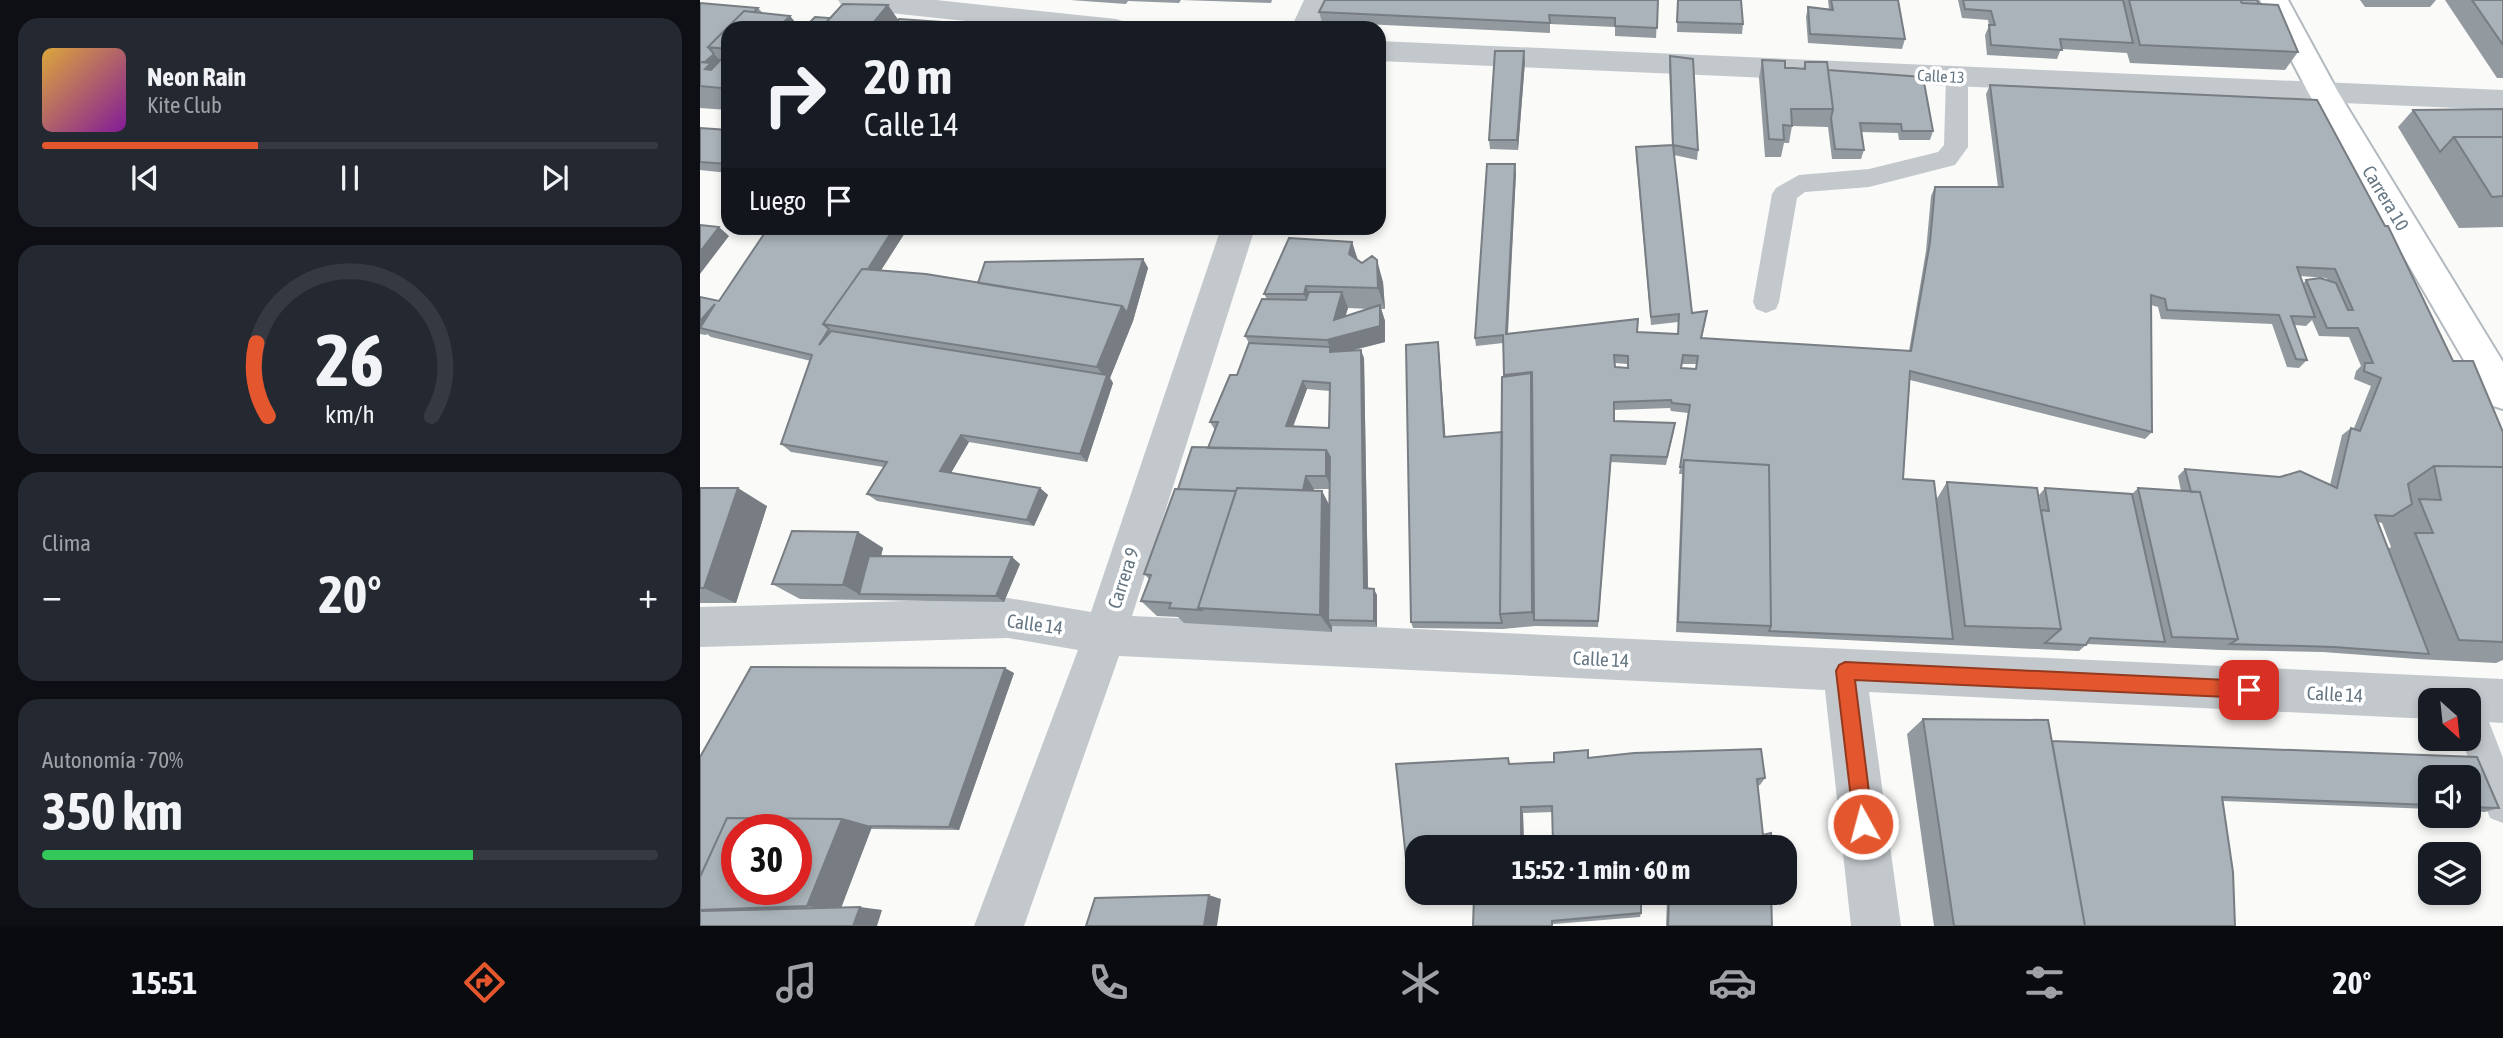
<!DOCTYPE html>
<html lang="es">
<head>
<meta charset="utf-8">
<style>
	body { margin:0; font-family:"Asap Condensed",sans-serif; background:#242831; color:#f1f3f6; height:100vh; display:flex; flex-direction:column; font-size:26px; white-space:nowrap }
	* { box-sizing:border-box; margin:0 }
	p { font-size:23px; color:#9ea1a6 }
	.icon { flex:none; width:38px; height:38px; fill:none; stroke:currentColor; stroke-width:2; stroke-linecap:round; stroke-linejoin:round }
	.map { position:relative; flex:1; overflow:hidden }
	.sheet { display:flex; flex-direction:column; gap:18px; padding:18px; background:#0d0f14; width:700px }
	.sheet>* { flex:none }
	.top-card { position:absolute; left:21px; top:21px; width:665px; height:214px; border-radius:21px; box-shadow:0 4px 10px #0003; background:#171b24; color:#f1f3f6; overflow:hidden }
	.needle { width:46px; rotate:153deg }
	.controls { position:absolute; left:1718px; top:688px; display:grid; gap:14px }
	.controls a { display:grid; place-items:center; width:63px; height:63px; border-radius:14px; background:#171b24; box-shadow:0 4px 10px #0003; font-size:35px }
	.speed { position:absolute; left:21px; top:814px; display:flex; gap:14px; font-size:35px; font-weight:700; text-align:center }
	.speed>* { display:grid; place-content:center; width:91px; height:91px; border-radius:50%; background:#171b24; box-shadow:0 4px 10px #0003; line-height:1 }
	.speed .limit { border:10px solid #d22; background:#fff; color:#111 }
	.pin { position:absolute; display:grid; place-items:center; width:60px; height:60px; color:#fff; margin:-30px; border-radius:14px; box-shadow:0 4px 10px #0006 }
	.me { position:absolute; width:77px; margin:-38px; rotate:353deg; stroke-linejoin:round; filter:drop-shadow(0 0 5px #0008) }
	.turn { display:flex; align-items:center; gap:24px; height:147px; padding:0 28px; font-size:32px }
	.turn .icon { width:91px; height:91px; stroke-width:2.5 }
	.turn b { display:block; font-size:49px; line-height:60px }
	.then { display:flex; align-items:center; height:66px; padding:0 28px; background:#0003; gap:14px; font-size:26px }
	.big { font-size:52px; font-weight:700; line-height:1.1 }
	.sheet .widget { flex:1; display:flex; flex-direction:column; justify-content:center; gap:10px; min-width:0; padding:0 24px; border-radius:21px; background:#242831 }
	.sheet .dial { align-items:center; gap:0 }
	.dial svg { height:182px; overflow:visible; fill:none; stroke:#363941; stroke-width:7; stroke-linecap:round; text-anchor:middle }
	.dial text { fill:#f1f3f6; stroke:none }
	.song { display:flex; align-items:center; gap:21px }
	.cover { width:84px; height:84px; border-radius:10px; background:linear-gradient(135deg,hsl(40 70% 55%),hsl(290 70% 35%)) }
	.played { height:7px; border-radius:4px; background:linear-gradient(90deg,#e4572e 35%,#363941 35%) }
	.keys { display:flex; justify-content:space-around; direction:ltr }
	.heat { display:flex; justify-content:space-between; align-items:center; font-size:38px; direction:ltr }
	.charge { height:10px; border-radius:5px; background:linear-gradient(90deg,#34c759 70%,#363941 0) }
	.trip { position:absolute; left:705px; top:835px; width:392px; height:70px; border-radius:21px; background:#171b24; box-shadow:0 4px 10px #0003; font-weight:700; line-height:70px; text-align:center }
	.tab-bar { display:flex; height:112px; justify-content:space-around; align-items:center; background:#090b0e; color:#9ea1a6 }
	.tab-bar .icon { width:49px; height:49px }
	.tab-bar .selected { color:#e4572e }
	.tab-bar b { font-size:32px; color:#f1f3f6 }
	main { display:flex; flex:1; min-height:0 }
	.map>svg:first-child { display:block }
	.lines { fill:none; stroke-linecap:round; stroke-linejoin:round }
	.secondary-casing { stroke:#b3babf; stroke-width:4 }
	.lane { fill:#c3c8cc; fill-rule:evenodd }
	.street { fill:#c3c8cc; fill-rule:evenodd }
	.secondary { fill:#fff; fill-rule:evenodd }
	.wall { fill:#929a9f; fill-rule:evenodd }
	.shaded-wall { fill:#777d82 }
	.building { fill:#aab3b9; stroke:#777d82; stroke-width:2; fill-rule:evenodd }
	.route { fill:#e4572e; stroke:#94391e; stroke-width:2 }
	.labels { text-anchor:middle; stroke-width:7; stroke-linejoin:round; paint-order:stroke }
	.far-street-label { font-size:16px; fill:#657683; stroke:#fff }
	.street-label { font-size:19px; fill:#657683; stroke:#fff }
</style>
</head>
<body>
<main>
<section class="sheet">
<div class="widget">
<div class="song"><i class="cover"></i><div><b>Neon Rain</b><p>Kite Club</p></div></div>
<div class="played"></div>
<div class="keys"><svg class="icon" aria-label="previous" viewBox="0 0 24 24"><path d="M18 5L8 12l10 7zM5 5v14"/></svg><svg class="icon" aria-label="pause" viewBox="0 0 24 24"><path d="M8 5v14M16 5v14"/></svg><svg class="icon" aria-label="next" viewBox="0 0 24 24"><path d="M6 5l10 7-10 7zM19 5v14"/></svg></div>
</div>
<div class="widget dial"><svg viewBox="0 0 100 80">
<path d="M14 69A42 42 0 1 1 86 69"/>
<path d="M14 69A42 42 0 0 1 9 37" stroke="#e4572e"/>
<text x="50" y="56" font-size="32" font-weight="700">26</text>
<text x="50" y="72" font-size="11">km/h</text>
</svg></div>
<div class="widget"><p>Clima</p>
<div class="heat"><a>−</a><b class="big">20°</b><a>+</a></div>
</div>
<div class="widget"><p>Autonomía · 70%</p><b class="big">350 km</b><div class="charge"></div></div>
</section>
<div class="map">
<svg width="1803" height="926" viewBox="0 0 1803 926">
	<rect width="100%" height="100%" fill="#fafaf8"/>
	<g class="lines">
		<g class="secondary-casing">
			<path id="secondary" d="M1560 0H1588L1638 92 1803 362V409L1790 405 1608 92Z"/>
		</g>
		<path class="lane" d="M1257 69 1271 72 1274 77 1268 83V147L1255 165 1169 187 1105 192 1097 198 1079 302 1076 309 1066 313 1056 309 1053 302 1072 194 1076 188 1099 175 1169 169 1238 152 1244 145 1246 77 1249 72Z
			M1769 696 1781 701 1803 758V823L1790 818 1761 738H1769V700H1759Z"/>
		<path class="street" d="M138 0H236L416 19 426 22 430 28H331L152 9 142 6Z
			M604 0H632L619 28H591Z
			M679 41 1803 90V110L679 61Z
			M521 228H555L432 616 1803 679V723L1769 721V700H1731V719L1169 692 1201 926H1151L1125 690 419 656 324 926H274L378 650 308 638 0 647V607L308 598 391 612Z"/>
		<use href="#secondary" class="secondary"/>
	</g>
	<path class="wall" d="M370 0H572L571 3 481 0 479 3 428 1 426 4Z
		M958 0 956 38 915 36V27L850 24V33L622 22 619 12Z
		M978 0 1043 24 1042 34 977 32Z
		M1128 0H1198L1205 39 1202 49 1108 43 1106 17 1108 7 1129 9Z
		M1258 0H1557L1598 52 1585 70 1430 63 1427 53 1361 49 1357 59 1287 55 1285 35 1289 26 1288 20 1262 18Z
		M1660 0H1736L1730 7H1665Z
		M1745 0H1803V78H1797Z
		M0 3 58 8 63 13 90 16 100 28H28V110L0 108Z
		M970 56 998 150 997 160 974 155 992 313 1006 319 1002 338 1209 351 1226 251 1231 196 1235 187H1298L1286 94 1290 85 1617 100 1753 361 1803 432V660L1796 663 1717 659 1623 652 1521 650 1387 644 1379 651 976 632 982 474H979L988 413 971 411 970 408 914 410V421L974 431 966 465 911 462 898 627 835 626 803 629 713 628 711 622 738 342 739 350 745 437 802 432 805 377 803 343 776 346 775 338 816 173 808 334 937 332 978 334V322L951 325 936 156V147L972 145 969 65ZM1600 276 1626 278 1628 280H1606L1603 284ZM1451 305 1458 307 1461 319 1572 324 1587 367 1599 368 1607 360 1595 325 1606 326 1612 320 1619 336 1649 337 1661 366 1656 371 1654 379 1671 386 1654 428H1651L1642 435 1630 485 1485 469 1478 476 1481 491 1438 488 1432 494 1345 488 1339 495 1342 511 1247 482 1236 500 1203 479 1210 380 1445 439 1452 432ZM915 363 927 364V368L915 367ZM982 364H997L996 369 981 368ZM1678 522 1682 523 1691 547 1688 549Z
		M1062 60 1085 68 1103 69 1105 62 1128 70 1233 131 1230 140H1199L1198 133 1161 132 1164 150 1161 159H1132L1128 127 1092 126 1089 143H1084L1081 157H1065L1059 78Z
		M825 61 818 150 790 149 789 140Z
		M1803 109V227L1759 228 1698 127 1713 110Z
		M0 128 28 130V173L0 170Z
		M208 228 181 270 278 283 443 259 448 268 433 321 410 378 413 383 387 462 269 442 251 473 340 488 348 495 334 526 177 501 167 494 184 467 91 452 81 444 111 361 11 337 7 334 6 335 0 334V297L19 301Z
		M652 242 658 260 683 282 685 309H681L685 321V342L650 351 664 358 668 588 677 595V627L632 626V632L484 623 478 617 457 616 441 601 449 579 444 574 478 489 508 448 515 430 510 422 537 375 549 343 545 336 567 299 564 294ZM648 308 669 309 645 316ZM607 389 630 391 629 428 593 427ZM614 489H629V505L622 491H613Z
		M0 488 67 506 36 603H0Z
		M158 532 183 548 181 556 320 564 304 602 100 599 72 584Z
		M314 673 259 830 171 829 141 907 182 910 0 926V757Z
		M1223 719 1348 720 1352 741 1777 757 1799 808 1785 812 1769 811V777H1731V809L1523 801 1533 872 1535 926H1234L1207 734Z
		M1061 749 1065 778 1060 785 1057 786 1063 835 1071 833 1073 847H828L853 844V812L823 813 824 847H718V872H713L707 868 696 764 808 758 810 764 854 762V753L888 750V758L934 753Z
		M738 892H1071L1072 926H966L967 899 941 900V913L940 917 854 924 774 901 742 905 737 901Z"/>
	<path class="shaded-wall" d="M188 5 204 28H169Z
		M90 16 100 28H78Z
		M824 51 825 61 818 150 817 140Z
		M14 54 28 69V95L0 68Z
		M815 164 816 173 807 342 806 334Z
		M19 227 29 236 0 274V252Z
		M194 228H208L145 327 132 325Z
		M652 242 659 265 649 254Z
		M443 259 448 268 433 321 410 378 413 383 387 462 380 454 406 379 397 367Z
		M677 260 683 282 685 309 678 288Z
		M606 286 615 307 612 316 604 294Z
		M642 292 648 308 640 335 634 320Z
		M15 304 0 328V321Z
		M680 305 685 321V342L633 355 630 352V347L627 340Z
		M738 342 739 350 746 444 744 437Z
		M661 350 664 358 668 594 664 588Z
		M831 373 834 620 832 612Z
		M603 381 607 389 590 434 586 426Z
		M261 435 269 442 248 478 240 471Z
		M626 450 633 464 632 489 626 476Z
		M606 476 614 489 608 511 601 498Z
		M38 488 67 506 36 603 4 588Z
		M340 488 348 495 334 526 327 520Z
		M622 491 633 512 628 620 632 626V632L620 615Z
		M158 532 183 548 171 594H159L143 585Z
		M312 557 320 564 304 602 296 596Z
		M674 589 677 595V627L674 621Z
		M305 668 314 673 259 830 249 827Z
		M821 807 823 813 824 847H821Z
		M142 819 172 827 140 911 107 906Z
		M509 895 521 899 517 926H504Z
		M160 907 182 910 177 926H153Z"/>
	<path class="building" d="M625 0H958L957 28 915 26V18L849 15 850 23 619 12Z
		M978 0H1041L1043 24 977 22Z
		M1131 0H1198L1205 39 1110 34 1108 7 1133 10Z
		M1263 0H1423L1433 43 1360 39 1362 50 1291 45 1289 25H1295L1291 11 1265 9Z
		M1429 0H1540L1542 3 1578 5 1598 52 1440 45Z
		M1540 0H1557L1559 4 1542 3Z
		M1772 0H1803V45Z
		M0 3 58 8 54 12 44 11 8 47 14 54 5 62H0Z
		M143 4 188 5 169 28H121Z
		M44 11 90 16 78 28H28V49L8 47Z
		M115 17 130 18 121 28H104Z
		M199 19 327 28H191Z
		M385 22 418 25 417 28H383Z
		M795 51H824L817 140H789Z
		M28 52V81L21 88 0 86V62L11 63 5 69 11 70Z
		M970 56 993 59 998 150 973 145 992 313 1007 311 1001 338 1211 351 1230 242 1235 187H1303L1290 85 1617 100 1685 226H1688L1753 361H1773L1803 432V467L1734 466 1708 484 1712 504 1693 516 1675 515 1729 654 1634 647 1530 644 1538 639 1500 492H1491L1485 469 1580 477 1600 471 1637 488 1651 428 1660 431 1681 378 1664 371 1665 363H1673L1658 328H1627L1606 280 1620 278 1636 283 1648 310H1653L1635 269 1597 267 1615 317 1591 316 1607 360 1596 359 1579 315 1467 310 1465 299 1451 295 1452 432 1210 371 1203 479 1234 481 1253 639 1069 631 1071 626 1069 465 984 460 983 467H980L990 405 972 403 971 400 914 402V421L975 423 967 457 911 455 898 621 834 620 832 372 804 375 803 335 775 338 787 164H815L806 334 938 319 937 332 978 334 979 314 951 317 936 147 973 145ZM914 355 928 356V368L915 367ZM983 355 998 356 996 369 981 368Z
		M1062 60 1085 61V68H1093L1105 69V62H1127L1133 109H1091L1092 126 1083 125 1084 140 1069 139Z
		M1128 70 1223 77 1233 131H1202L1201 124 1160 123 1164 150 1135 149 1131 118 1133 109Z
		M1803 109V137H1754L1740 152 1713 110Z
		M0 128 28 130V164L0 162Z
		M1754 137H1803V196L1792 197Z
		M0 225 19 227 0 252Z
		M68 228H194L168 269H162L123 324 129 329 119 345 131 331 407 375 380 454 261 435 240 471 340 488 327 520 167 494 187 462 81 444 112 355 0 328 15 304 0 321V297L19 301Z
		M589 238 652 242 649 254 662 263 672 256 677 260 678 288 606 286 604 294H564Z
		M443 259 427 313 422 306 278 283 285 262Z
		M162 269 226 274 422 306 397 367 123 324Z
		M609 292H642L634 320 680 305V326L627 340 545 336 562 299 606 300Z
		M738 342 744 437 802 432 800 614 802 623 711 622 706 345Z
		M549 343 630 347V352L661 350 664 588 674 589V621L628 620 630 457 626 450 508 448 518 422H510L530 375H537ZM603 381 630 383 629 428 586 426Z
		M831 373 832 612 800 614 802 377Z
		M492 447 626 450V476H606L603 490 537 488 536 491 478 489Z
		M984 460 1069 465 1071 626 978 622Z
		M1734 466 1803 467V642L1759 640 1715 533H1733L1719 499 1741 500Z
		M1247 482 1337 488 1361 629 1265 626Z
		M0 488H38L4 588H0Z
		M537 488 622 491 620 615 498 608Z
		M1345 488 1432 494 1465 642 1390 638 1386 645 1345 643 1361 629 1341 510 1349 511Z
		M1438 488 1500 492 1538 639 1472 637Z
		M475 489 536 491 498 608 501 610 469 608 471 603 441 601 451 575 444 574Z
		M92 531 158 532 143 585 72 584Z
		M169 556 312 557 296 596 159 594Z
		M51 667 305 668 249 827 167 826 142 819 27 818 0 877V757Z
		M1223 719 1348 720 1385 926H1254Z
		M1352 741 1777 757 1799 808 1769 807V777H1731V805L1522 797 1533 872 1535 926H1385Z
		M1061 749 1065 778 1057 779 1063 835 1071 833 1073 847H828L853 844 852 806 821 807V847H718V867L707 868 696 764 808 758 809 764 854 762V753L888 750V758L934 753Z
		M27 818 142 819 107 906 0 910V877ZM37 830H96V889H37Z
		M738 892H1071L1072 926H968L969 895 941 896V913L852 921V926H773L774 896 737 901Z
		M509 895 504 926H386L395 898Z
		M160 907 153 926H0V911Z"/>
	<path class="route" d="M1145 662 1549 681 1555 683 1558 690 1555 696 1549 698 1155 680 1173 824 1170 831 1163 834 1157 831 1154 824 1136 671 1139 665Z"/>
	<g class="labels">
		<g class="far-street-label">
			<text transform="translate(1241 76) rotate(3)" y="6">Calle 13</text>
		</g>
		<g class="street-label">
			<text transform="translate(1686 198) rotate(59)" y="7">Carrera 10</text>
			<text transform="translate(423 578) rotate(-72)" y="7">Carrera 9</text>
			<text transform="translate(335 624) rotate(8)" y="7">Calle 14</text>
			<text transform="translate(901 659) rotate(3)" y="7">Calle 14</text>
			<text transform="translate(1635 694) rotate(3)" y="7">Calle 14</text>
		</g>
	</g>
</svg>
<div class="controls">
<a><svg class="needle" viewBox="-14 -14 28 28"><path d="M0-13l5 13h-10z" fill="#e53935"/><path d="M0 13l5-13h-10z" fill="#9ea1a6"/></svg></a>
<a><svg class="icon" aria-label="sound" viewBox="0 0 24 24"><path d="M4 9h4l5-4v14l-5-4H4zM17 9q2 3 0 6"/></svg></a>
<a><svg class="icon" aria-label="layers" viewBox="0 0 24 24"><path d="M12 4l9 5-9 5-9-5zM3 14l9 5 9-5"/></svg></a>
</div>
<div class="speed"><div class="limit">30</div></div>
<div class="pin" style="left:1549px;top:690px;background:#d93025"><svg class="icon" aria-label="arrive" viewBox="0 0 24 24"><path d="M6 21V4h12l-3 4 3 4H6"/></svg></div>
<svg class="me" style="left:1163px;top:824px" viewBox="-20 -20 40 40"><circle r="17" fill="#e4572e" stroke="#fff" stroke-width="3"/><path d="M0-11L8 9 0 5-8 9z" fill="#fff"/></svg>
<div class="trip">15:52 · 1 min · 60 m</div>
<div class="top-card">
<div class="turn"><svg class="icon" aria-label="right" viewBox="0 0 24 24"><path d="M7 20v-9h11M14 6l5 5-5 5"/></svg><div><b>20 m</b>Calle 14</div></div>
<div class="then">Luego<svg class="icon" aria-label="arrive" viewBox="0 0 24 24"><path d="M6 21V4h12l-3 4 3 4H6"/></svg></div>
</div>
</div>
</main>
<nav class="tab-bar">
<b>15:51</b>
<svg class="icon selected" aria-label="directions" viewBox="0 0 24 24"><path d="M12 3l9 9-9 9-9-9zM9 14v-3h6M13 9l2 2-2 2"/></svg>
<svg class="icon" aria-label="music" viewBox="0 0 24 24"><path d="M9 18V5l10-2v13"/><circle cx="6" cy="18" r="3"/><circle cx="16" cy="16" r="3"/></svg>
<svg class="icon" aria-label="phone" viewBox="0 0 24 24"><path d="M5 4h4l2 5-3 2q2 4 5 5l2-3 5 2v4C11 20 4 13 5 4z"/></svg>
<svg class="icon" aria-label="climate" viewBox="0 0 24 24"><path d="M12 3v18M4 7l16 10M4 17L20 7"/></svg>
<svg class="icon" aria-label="car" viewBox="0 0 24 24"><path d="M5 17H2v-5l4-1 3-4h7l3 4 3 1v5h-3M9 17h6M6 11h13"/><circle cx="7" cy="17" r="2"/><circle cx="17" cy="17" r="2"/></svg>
<svg class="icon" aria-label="filters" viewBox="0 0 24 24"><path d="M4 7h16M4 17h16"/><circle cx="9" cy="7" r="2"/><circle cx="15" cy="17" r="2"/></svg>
<b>20°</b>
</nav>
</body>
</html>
